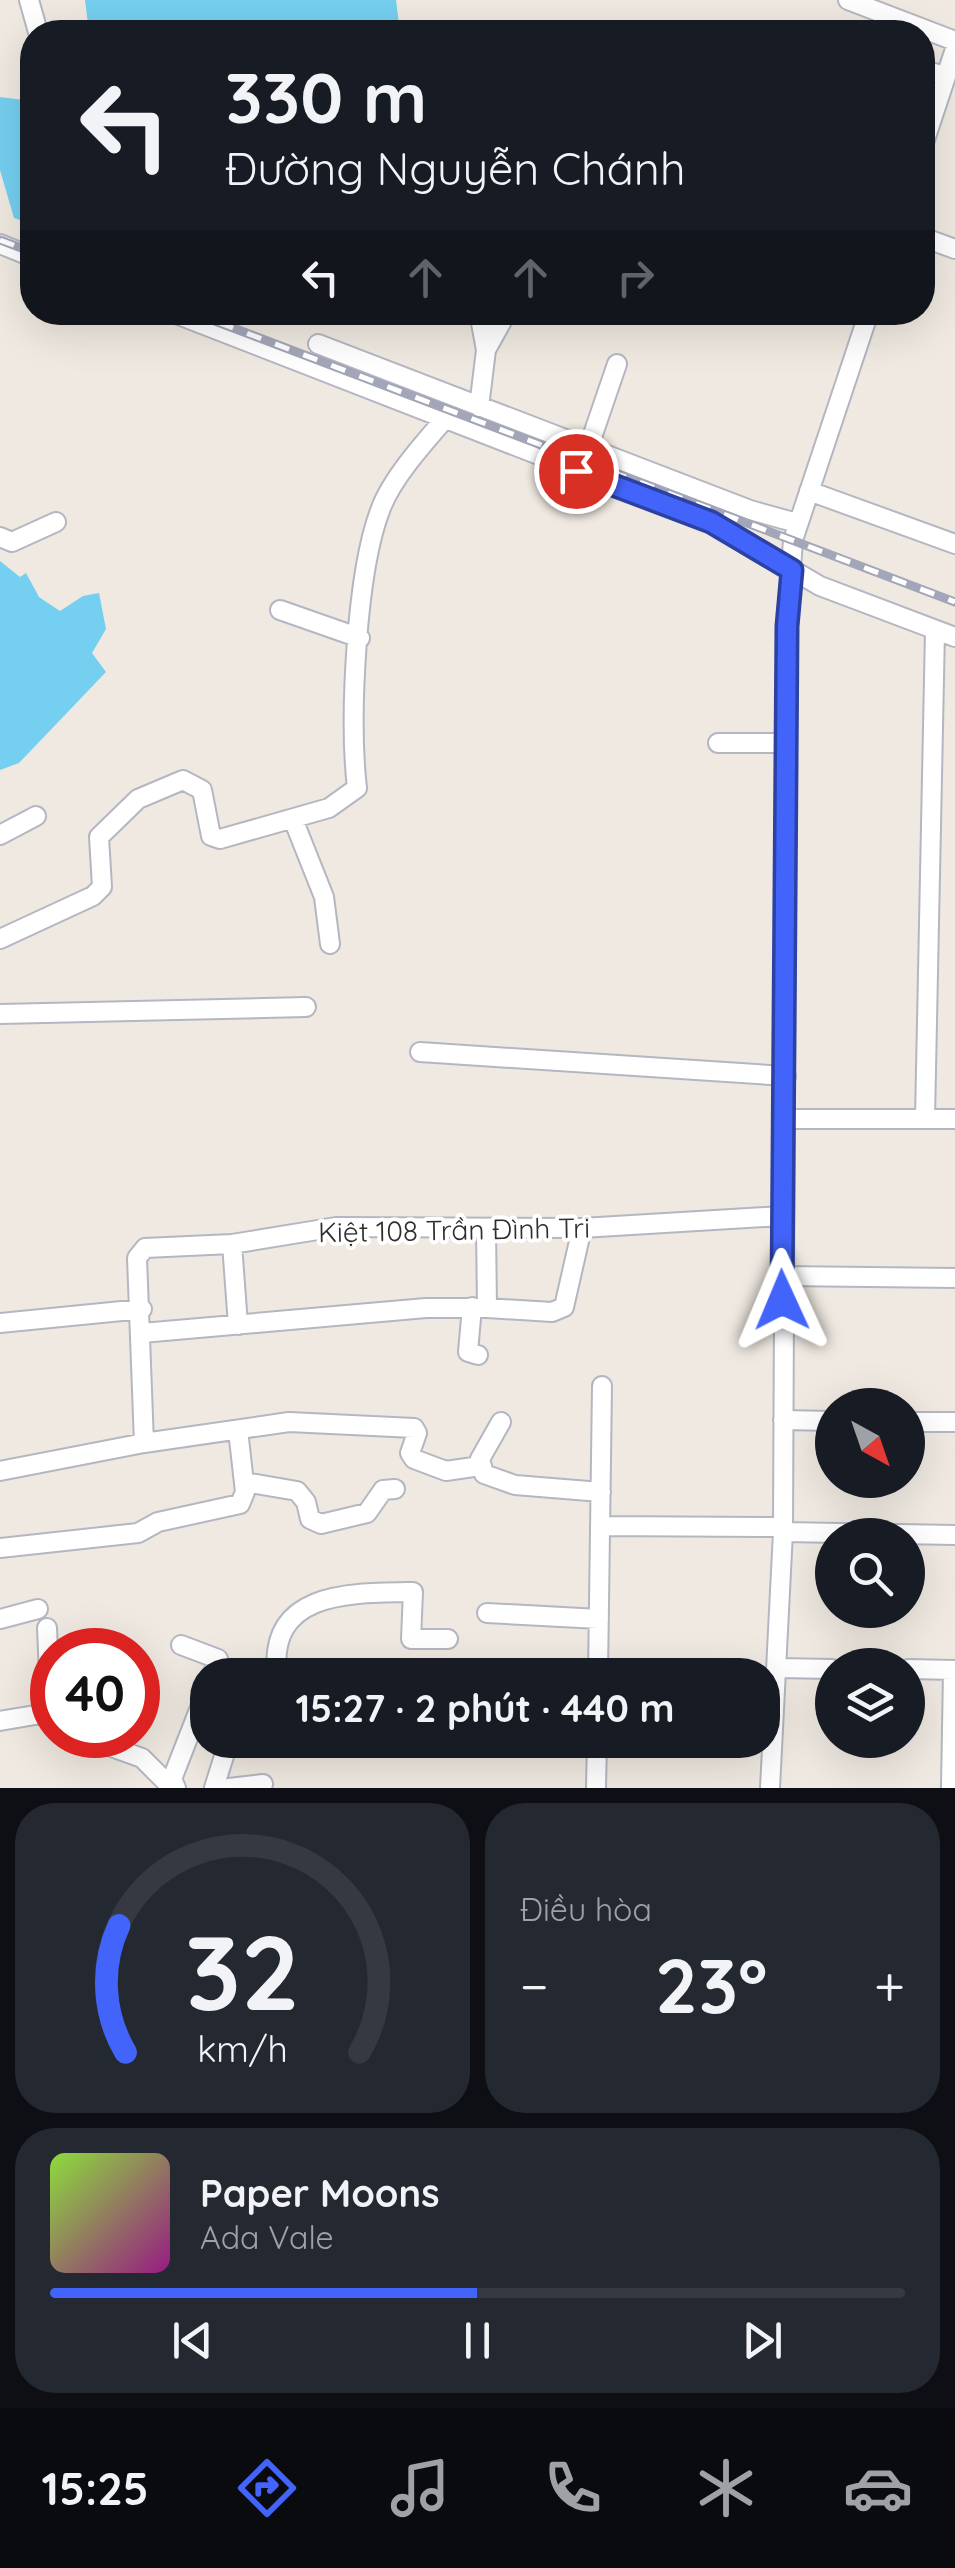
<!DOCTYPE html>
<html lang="vi">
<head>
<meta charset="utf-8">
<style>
	body { margin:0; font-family:Quicksand,sans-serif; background:#242831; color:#f1f3f6; height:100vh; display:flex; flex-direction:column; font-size:38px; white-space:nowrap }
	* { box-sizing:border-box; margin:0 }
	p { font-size:32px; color:#9ea1a6 }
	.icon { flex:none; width:55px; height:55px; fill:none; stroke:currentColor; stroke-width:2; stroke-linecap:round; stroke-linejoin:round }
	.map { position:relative; height:1788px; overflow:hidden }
	.details { display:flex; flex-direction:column; gap:15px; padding:15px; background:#0d0f14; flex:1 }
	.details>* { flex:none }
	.banner { position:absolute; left:20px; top:20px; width:915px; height:305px; border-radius:40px; box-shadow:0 10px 40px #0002; background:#171b24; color:#f1f3f6; overflow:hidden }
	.needle { width:65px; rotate:140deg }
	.buttons { position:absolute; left:815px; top:1388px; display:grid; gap:20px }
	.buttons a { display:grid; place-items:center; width:110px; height:110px; border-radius:50%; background:#171b24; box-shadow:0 10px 40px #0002; font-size:50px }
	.speed { position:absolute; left:30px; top:1628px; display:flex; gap:20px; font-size:50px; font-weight:700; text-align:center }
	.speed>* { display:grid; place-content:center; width:130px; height:130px; border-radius:50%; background:#171b24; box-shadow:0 10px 40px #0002; line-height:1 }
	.speed .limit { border:15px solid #d22; background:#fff; color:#111 }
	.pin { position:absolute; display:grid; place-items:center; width:85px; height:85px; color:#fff; margin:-42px; border:5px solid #fff; border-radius:50%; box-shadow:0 2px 10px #0007 }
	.me { position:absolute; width:110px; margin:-55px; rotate:359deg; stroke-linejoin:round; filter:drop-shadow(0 0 8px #0008) }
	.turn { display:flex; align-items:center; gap:35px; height:210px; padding:0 40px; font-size:45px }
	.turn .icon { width:130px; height:130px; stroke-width:2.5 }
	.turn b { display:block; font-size:70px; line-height:85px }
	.lanes { display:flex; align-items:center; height:95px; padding:0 40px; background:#0003; justify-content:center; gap:50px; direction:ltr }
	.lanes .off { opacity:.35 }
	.big { font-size:75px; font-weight:700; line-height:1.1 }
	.details .card { flex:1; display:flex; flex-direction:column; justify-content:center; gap:15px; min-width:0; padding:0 35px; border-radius:40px; background:#242831 }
	.details .dial { align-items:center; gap:0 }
	.dial svg { height:260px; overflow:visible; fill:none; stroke:#363941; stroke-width:7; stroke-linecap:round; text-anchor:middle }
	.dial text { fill:#f1f3f6; stroke:none }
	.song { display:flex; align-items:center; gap:30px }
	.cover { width:120px; height:120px; border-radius:15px; background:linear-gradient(135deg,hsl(90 70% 55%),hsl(310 70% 35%)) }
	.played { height:10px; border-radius:5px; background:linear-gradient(90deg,#4264fb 50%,#363941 50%) }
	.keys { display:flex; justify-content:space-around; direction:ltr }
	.heat { display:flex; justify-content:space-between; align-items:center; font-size:55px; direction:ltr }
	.details .tiles { flex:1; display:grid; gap:15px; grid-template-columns:1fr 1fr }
	.card:last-child { grid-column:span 2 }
	.trip { position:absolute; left:190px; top:1658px; width:590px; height:100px; border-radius:40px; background:#171b24; box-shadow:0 10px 40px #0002; font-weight:700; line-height:100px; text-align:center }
	.menu { display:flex; height:160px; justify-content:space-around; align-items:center; background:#090b0e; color:#9ea1a6 }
	.menu .icon { width:70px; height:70px }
	.menu .selected { color:#4264fb }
	.menu b { font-size:45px; color:#f1f3f6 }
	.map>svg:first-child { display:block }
	.water { fill:#75cff0 }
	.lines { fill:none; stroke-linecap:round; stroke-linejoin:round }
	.minor-casing { stroke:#b4b7c1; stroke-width:22 }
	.minor { stroke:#fff; stroke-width:18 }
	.rail-casing { stroke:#a3a6b8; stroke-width:9 }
	.rail { stroke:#fff; stroke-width:5; stroke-dasharray:15; stroke-linecap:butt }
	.route-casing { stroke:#2b41a3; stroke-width:25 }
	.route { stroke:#4264fb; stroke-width:18 }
	.labels { text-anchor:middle; stroke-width:8; stroke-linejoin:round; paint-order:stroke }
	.street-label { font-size:28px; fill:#2e2e2e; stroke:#fff }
</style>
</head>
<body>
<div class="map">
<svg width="955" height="1788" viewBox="0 0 955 1788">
	<rect width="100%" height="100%" fill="#efe9e1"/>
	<path class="water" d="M85 0H396L400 32H89Z
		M0 97 32 101V224L14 218 0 170Z
		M0 561 20 577 26 573 39 597 60 611 83 596 99 593 106 629 92 653 106 672 19 763 0 770Z"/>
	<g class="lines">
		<g class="minor-casing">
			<path id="minor" d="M29 0 38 32
				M848 0 955 41
				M922 70 946 76
				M922 149 955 49
				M922 237 955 249
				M0 244 32 257
				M171 312 711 522 820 586 955 637
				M479 312 486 350 479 407
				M318 344 750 510 797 523
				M486 350 507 312
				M589 446 617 364
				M809 491 955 544
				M0 537 12 542 56 522
				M280 610 360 638
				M718 743H787
				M293 819 324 897 330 944
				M0 835 36 816
				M0 939 93 896 102 887 99 837 138 799 183 780 202 790 211 836 220 839 329 808 357 788C349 719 356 571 381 508 392 479 422 445 443 421
				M0 1014 306 1007
				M420 1052 786 1076
				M786 1119H955
				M925 1119 935 630
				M232 1244 238 1325
				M782 1276 955 1278
				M472 1307 468 1352 478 1355
				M487 1308 552 1312 564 1307 582 1228
				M0 1323 142 1309
				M142 1333 426 1308H487L486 1228
				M783 1420 832 1421
				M501 1422 480 1459 484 1474 515 1485 601 1492
				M908 1422H955
				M144 1443 137 1258 145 1248 232 1244 336 1227 582 1228 782 1216
				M0 1471 144 1443 289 1422 414 1428 417 1433 410 1453 414 1459 446 1471 480 1466
				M244 1482 297 1491 306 1502 310 1519 321 1524 367 1513 383 1490 395 1489
				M600 1526 783 1527
				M783 1532 955 1535
				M0 1548 138 1533 158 1522 240 1504 245 1492 238 1430
				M487 1613 599 1619
				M0 1619 38 1609
				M47 1628 51 1719
				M181 1645 218 1659 212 1675
				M779 1668 832 1669
				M908 1669 955 1670
				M277 1675C268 1591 349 1593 413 1592L411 1639H448
				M598 1675 602 1386
				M0 1721 41 1714 52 1720
				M78 1735 142 1758 172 1788
				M176 1788 172 1779 208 1687
				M214 1788 229 1740
				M229 1788 263 1784
				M596 1788 597 1740
				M770 1788 783 1532 787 626 793 540 869 312
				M951 1788 953 1670"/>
		</g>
		<use href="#minor" class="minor"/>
		<g class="rail-casing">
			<path id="rail" d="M0 240 32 252
				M191 312 955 602"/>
		</g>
		<use href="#rail" class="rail"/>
	</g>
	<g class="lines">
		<g class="route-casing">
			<path id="route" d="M576 471 711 522 792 570 787 626 782 1300"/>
		</g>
		<use href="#route" class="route"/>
	</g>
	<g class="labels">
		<g class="street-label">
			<text transform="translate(454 1230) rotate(-1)" y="10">Kiệt 108 Trần Đình Tri</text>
		</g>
	</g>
</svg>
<div class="buttons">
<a><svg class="needle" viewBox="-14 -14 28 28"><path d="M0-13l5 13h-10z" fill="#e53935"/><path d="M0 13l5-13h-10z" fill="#9ea1a6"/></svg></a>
<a><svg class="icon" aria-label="search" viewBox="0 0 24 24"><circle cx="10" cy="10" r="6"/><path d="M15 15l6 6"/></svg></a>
<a><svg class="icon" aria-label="layers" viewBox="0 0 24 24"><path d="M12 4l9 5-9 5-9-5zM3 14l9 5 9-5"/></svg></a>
</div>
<div class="speed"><div class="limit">40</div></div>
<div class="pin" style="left:576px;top:471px;background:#d93025"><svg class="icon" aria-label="arrive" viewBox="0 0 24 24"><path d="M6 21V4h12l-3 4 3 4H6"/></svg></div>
<svg class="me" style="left:782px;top:1300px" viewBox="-20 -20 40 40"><path d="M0-17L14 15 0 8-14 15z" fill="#4264fb" stroke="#fff" stroke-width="4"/></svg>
<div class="trip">15:27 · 2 phút · 440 m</div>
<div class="banner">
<div class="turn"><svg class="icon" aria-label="left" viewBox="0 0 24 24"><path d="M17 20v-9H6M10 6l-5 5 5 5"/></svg><div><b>330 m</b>Đường Nguyễn Chánh</div></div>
<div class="lanes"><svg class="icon" aria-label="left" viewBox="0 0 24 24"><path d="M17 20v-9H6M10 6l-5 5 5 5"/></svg><svg class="icon off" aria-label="ahead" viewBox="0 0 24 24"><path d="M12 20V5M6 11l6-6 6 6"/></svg><svg class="icon off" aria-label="ahead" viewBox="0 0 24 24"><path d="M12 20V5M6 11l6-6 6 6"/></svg><svg class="icon off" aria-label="right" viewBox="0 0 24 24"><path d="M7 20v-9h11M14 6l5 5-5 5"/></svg></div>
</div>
</div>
<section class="details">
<div class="tiles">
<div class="card dial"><svg viewBox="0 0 100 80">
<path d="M14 69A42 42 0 1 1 86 69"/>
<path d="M14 69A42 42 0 0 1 12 30" stroke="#4264fb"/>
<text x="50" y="56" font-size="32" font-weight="700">32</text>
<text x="50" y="72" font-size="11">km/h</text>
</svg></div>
<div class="card"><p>Điều hòa</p>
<div class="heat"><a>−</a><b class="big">23°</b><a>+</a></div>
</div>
<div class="card">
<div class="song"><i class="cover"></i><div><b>Paper Moons</b><p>Ada Vale</p></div></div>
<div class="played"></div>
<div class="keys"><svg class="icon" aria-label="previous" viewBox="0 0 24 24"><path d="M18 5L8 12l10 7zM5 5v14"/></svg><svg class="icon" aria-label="pause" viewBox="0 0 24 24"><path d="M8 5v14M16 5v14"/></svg><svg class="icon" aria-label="next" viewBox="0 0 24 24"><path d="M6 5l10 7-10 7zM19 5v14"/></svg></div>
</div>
</div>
</section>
<nav class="menu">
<b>15:25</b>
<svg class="icon selected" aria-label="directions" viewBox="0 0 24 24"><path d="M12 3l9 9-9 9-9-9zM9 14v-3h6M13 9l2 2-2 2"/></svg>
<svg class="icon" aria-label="music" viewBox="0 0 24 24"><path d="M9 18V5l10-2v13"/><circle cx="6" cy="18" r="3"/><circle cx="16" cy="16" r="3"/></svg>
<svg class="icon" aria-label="phone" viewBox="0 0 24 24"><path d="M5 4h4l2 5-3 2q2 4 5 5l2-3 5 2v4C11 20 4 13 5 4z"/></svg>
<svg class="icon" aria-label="climate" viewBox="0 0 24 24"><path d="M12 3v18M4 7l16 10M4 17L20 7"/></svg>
<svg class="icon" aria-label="car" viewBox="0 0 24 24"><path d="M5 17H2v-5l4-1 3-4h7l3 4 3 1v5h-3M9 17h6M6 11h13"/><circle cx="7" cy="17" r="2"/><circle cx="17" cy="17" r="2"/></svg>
</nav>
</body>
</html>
